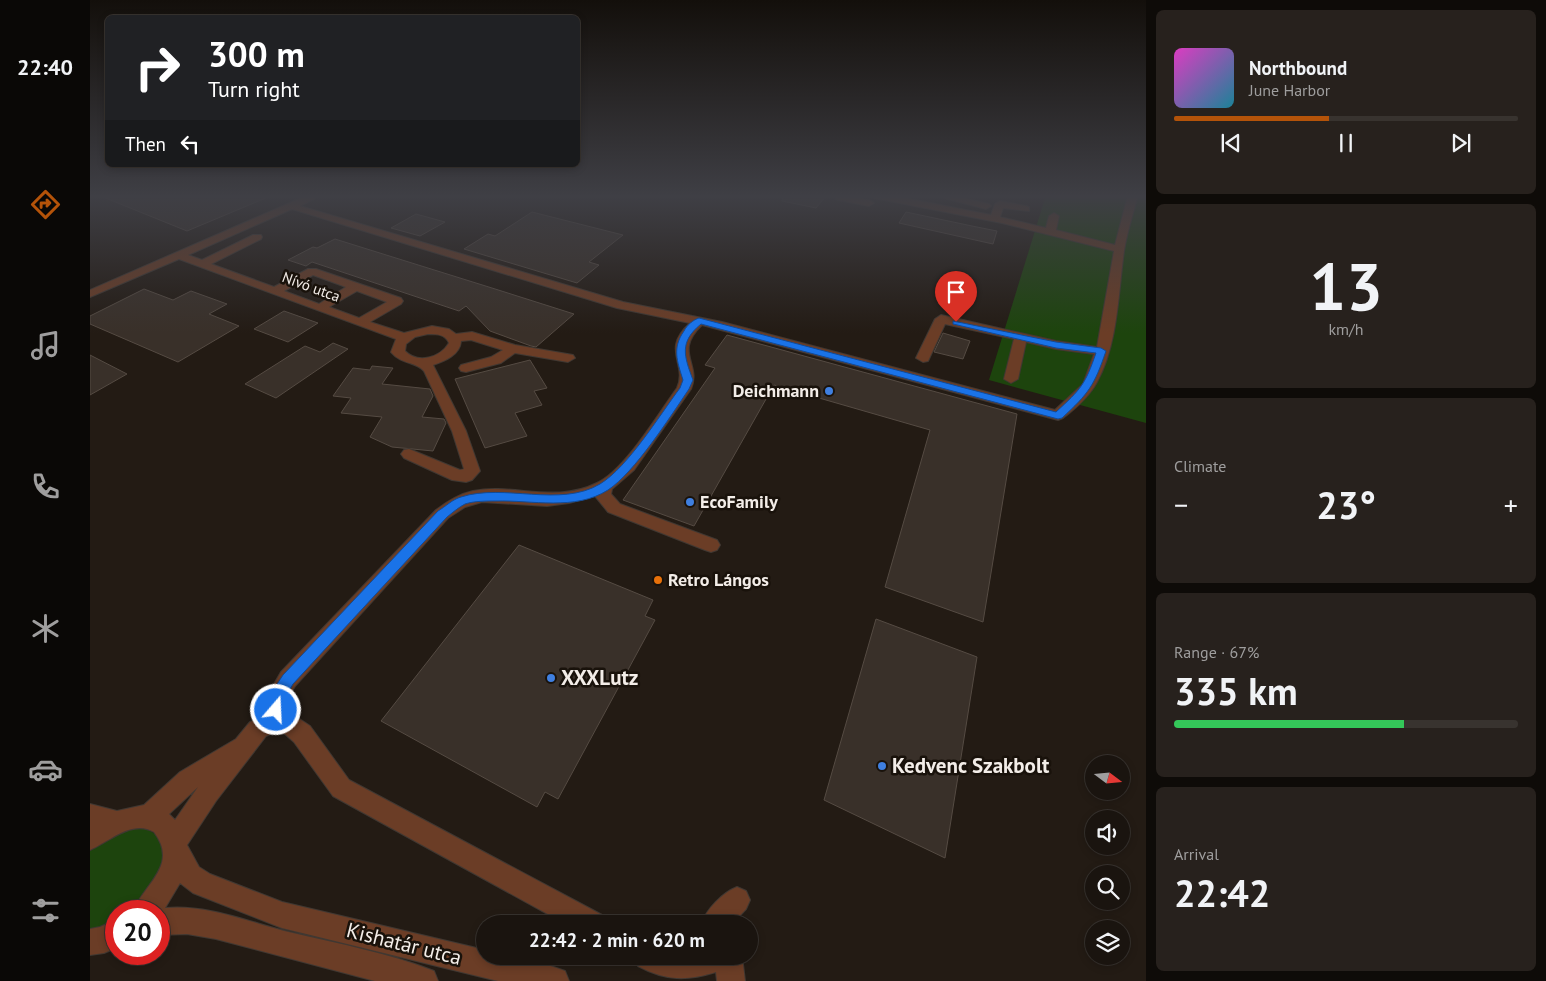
<!DOCTYPE html>
<html lang="en">
<head>
<meta charset="utf-8">
<style>
	body { margin:0; font-family:"PT Sans",sans-serif; background:#27211d; color:#f1f3f6; height:100vh; display:flex; flex-direction:column; font-size:19px; white-space:nowrap }
	* { box-sizing:border-box; margin:0 }
	p { font-size:16px; color:#9f9e9e }
	.icon { flex:none; width:28px; height:28px; fill:none; stroke:currentColor; stroke-width:2; stroke-linecap:round; stroke-linejoin:round }
	.map { position:relative; flex:1; overflow:hidden }
	.side { display:flex; flex-direction:column; gap:10px; padding:10px; background:#0e0b08; width:400px }
	.side>* { flex:none }
	.banner { position:absolute; left:15px; top:15px; width:475px; height:152px; border-radius:8px; box-shadow:0 2px 8px #0003,0 0 0 1px #38332f; background:#202124; color:#fff; overflow:hidden }
	.needle { width:32px; rotate:106deg }
	.buttons { position:absolute; left:995px; top:755px; display:grid; gap:10px }
	.buttons a { display:grid; place-items:center; width:45px; height:45px; border-radius:50%; background:#1a140f; box-shadow:0 2px 8px #0003,0 0 0 1px #38332f; font-size:25px }
	.speed { position:absolute; left:15px; top:900px; display:flex; gap:10px; font-size:25px; font-weight:700; text-align:center }
	.speed>* { display:grid; place-content:center; width:65px; height:65px; border-radius:50%; background:#1a140f; box-shadow:0 2px 8px #0003,0 0 0 1px #38332f; line-height:1 }
	.speed .limit { border:8px solid #d22; background:#fff; color:#111 }
	.pin { position:absolute; display:grid; place-items:center; width:42px; height:42px; color:#fff; margin:-51px -21px; border-radius:50% 50% 50% 0; rotate:-45deg; box-shadow:0 0 5px #0007 }
	.pin .icon { rotate:45deg }
	.me { position:absolute; width:55px; margin:-28px; rotate:19deg; stroke-linejoin:round; filter:drop-shadow(0 0 4px #0008) }
	.turn { display:flex; align-items:center; gap:18px; height:105px; padding:0 20px; font-size:22px }
	.turn .icon { width:65px; height:65px; stroke-width:2.5 }
	.turn b { display:block; font-size:35px; line-height:42px }
	.then { display:flex; align-items:center; height:48px; padding:0 20px; background:#0003; gap:10px; font-size:19px }
	.big { font-size:38px; font-weight:600; line-height:1.1 }
	.side .tile { flex:1; display:flex; flex-direction:column; justify-content:center; gap:8px; min-width:0; padding:0 18px; border-radius:8px; background:#27211d }
	.side .dial { align-items:center; gap:0 }
	.dial b { font-size:65px; line-height:1 }
	.song { display:flex; align-items:center; gap:15px }
	.cover { width:60px; height:60px; border-radius:8px; background:linear-gradient(135deg,hsl(310 70% 55%),hsl(190 70% 35%)) }
	.played { height:5px; border-radius:2px; background:linear-gradient(90deg,#b45309 45%,#38332f 45%) }
	.keys { display:flex; justify-content:space-around; direction:ltr }
	.heat { display:flex; justify-content:space-between; align-items:center; font-size:28px; direction:ltr }
	.charge { height:8px; border-radius:4px; background:linear-gradient(90deg,#34c759 67%,#38332f 0) }
	.trip { position:absolute; left:386px; top:915px; width:282px; height:50px; border-radius:25px; background:#1a140f; box-shadow:0 2px 8px #0003,0 0 0 1px #38332f; font-weight:600; line-height:50px; text-align:center }
	main { display:flex; flex:1; min-height:0 }
	.dock { display:flex; flex-direction:column; width:90px; justify-content:space-around; align-items:center; background:#0a0806; color:#9f9e9e }
	.dock .icon { width:35px; height:35px }
	.dock .active { color:#b45309 }
	.dock b { font-size:22px; color:#f1f3f6 }
	.map>svg:first-child { display:block }
	.green { fill:#1d440d }
	.building { fill:#393029; stroke:#554b43 }
	.lines { fill:none; stroke-linecap:round; stroke-linejoin:round }
	.minor-casing { stroke:#403832; stroke-width:2 }
	.minor { fill:#6b3d26; fill-rule:evenodd }
	.route { fill:#1a73e8; stroke:#114b97 }
	.shop-dot { fill:#3f7fe0; stroke:#19120b; stroke-width:2 }
	.food-dot { fill:#e8710a; stroke:#19120b; stroke-width:2 }
	.labels { text-anchor:middle; stroke-width:5; stroke-linejoin:round; paint-order:stroke }
	.far-street-label { font-size:15px; fill:#f3ede8; stroke:#19120b }
	.poi-label { font-size:18px; font-weight:bold; fill:#f3ede8; stroke:#19120b; text-anchor:start }
	.near-poi-label { font-size:21px; font-weight:bold; fill:#f3ede8; stroke:#19120b; text-anchor:start }
	.near-street-label { font-size:21px; fill:#f3ede8; stroke:#19120b }
</style>
</head>
<body>
<main>
<nav class="dock">
<b>22:40</b>
<svg class="icon active" aria-label="directions" viewBox="0 0 24 24"><path d="M12 3l9 9-9 9-9-9zM9 14v-3h6M13 9l2 2-2 2"/></svg>
<svg class="icon" aria-label="music" viewBox="0 0 24 24"><path d="M9 18V5l10-2v13"/><circle cx="6" cy="18" r="3"/><circle cx="16" cy="16" r="3"/></svg>
<svg class="icon" aria-label="phone" viewBox="0 0 24 24"><path d="M5 4h4l2 5-3 2q2 4 5 5l2-3 5 2v4C11 20 4 13 5 4z"/></svg>
<svg class="icon" aria-label="climate" viewBox="0 0 24 24"><path d="M12 3v18M4 7l16 10M4 17L20 7"/></svg>
<svg class="icon" aria-label="car" viewBox="0 0 24 24"><path d="M5 17H2v-5l4-1 3-4h7l3 4 3 1v5h-3M9 17h6M6 11h13"/><circle cx="7" cy="17" r="2"/><circle cx="17" cy="17" r="2"/></svg>
<svg class="icon" aria-label="filters" viewBox="0 0 24 24"><path d="M4 7h16M4 17h16"/><circle cx="9" cy="7" r="2"/><circle cx="15" cy="17" r="2"/></svg>
</nav>
<div class="map">
<svg width="1056" height="981" viewBox="0 0 1056 981">
	<rect width="100%" height="100%" fill="#231b14"/>
	<path class="green" d="M956 195H1056V423L899 380Z
		M46 828 57 829 67 835 73 843 74 867 46 909 44 911H26V923L17 927 0 930V851L33 831Z"/>
	<path class="building" d="M8 195H183L97 231Z
		M693 195H737L726 208 692 201Z
		M442 212 533 235 499 262 509 265 487 283 374 249 398 234 405 236Z
		M816 212 882 226 907 231 903 244 809 223Z
		M326 214 355 222 330 236 301 228Z
		M245 239 402 288 484 314 446 347 441 346 400 331 376 306 369 311 222 262 216 266 198 260 223 247 227 248Z
		M54 289 83 300 101 291 137 304 119 314 149 326 88 362 0 324V316Z
		M194 311 228 323 198 342 164 329Z
		M853 333 880 341 873 359 844 352Z
		M637 335 927 414 893 622 795 587 840 430 684 385 604 526 533 500 625 368 615 365Z
		M243 343 258 349 186 398 155 384 215 346 230 352Z
		M0 355 37 374 0 395Z
		M440 360 457 388 444 391 452 405 425 413 437 436 395 448 365 379Z
		M282 366 303 368 292 384 340 389 343 396 332 417 354 419 356 423 343 451 302 447 280 437 292 417 251 413 261 398 243 396 263 368 280 370Z
		M429 545 563 600 555 616 565 620 468 799 455 792 447 807 291 721Z
		M786 619 887 657 855 858 734 800Z"/>
	<g class="lines">
		<g class="minor-casing">
			<path id="minor" d="M218 195H231L210 206 533 302 632 322 965 410 993 384 1004 354 966 349 936 342 928 379 921 383 914 379 924 339 855 324 838 361 833 362 826 358 845 319 851 315 966 341 1007 347 1024 251 912 223 784 198 779 195H800L901 215 905 204 910 201 936 206 939 207V211L913 208 910 217 956 228 959 216 964 213 969 216 966 230 1025 245 1038 195H1048C1043 214 1037 232 1034 251 1028 294 1028 344 1007 382 999 397 986 408 973 418L968 420 612 325C583 352 612 364 601 389L544 470 522 489 521 494 530 504 627 540 630 545 627 550 621 552 615 550 518 512 505 496 479 503 457 506 392 502 375 507 358 518 205 686 197 700 196 714 208 718 220 726 259 780 512 915 516 924H476L243 796 204 742 195 734 185 732 176 736 126 801 97 845 109 867 120 874 192 902 395 950V956C422 956 450 961 475 971L479 981H408L192 928 103 893 90 883 75 908C118 904 161 923 203 933 249 944 299 953 344 971L348 981H285L126 939 97 934 69 935V911H43C55 883 89 865 64 832 42 819 19 842 0 850V804L27 811 54 805 90 772 146 739 160 722 174 716 176 698 191 672 346 510C358 501 369 494 383 491 425 483 465 504 507 483 535 470 568 414 587 388 598 364 570 350 600 323L527 308 202 209 98 255 112 260 163 235H171L172 237 171 239 121 264 184 287 218 269H226L311 298 313 301 311 304 280 322 314 333 342 326 359 329 366 334 382 332 425 345 483 355 485 358 478 362 425 353 411 363 376 372 371 371 369 368 371 365 401 357 413 350 381 340 371 341C370 355 355 361 343 365L376 431 390 471 382 480 376 482 362 480 314 458 311 454 314 450 319 449 370 470 374 469 362 431 334 371C325 361 312 365 301 352L306 339 89 259 0 297V290ZM223 275 256 287 229 304 194 291ZM267 291 297 302 269 318 239 307ZM338 334C347 334 355 334 359 343 350 358 328 364 315 351L316 344 325 337ZM108 787 85 820 79 814Z
				M746 195 779 200 784 203 779 206 749 200 746 199Z
				M843 195H861L899 204 901 206 896 209Z
				M647 887 656 891 660 900 656 909 642 924H611C617 909 632 893 647 887Z
				M26 920V948L14 953 0 955V929L10 927Z
				M545 956H652L655 981H627L626 972C597 981 576 981 548 966Z"/>
		</g>
		<use href="#minor" class="minor"/>
	</g>
	<linearGradient id="sky" x2="0" y2="1"><stop stop-color="#130f0b"/><stop offset="0.59" stop-color="#3f3f45"/><stop offset="1" stop-color="#3f3f45" stop-opacity="0"/></linearGradient>
	<rect width="1056" height="333" fill="url(#sky)"/>
	<path class="route" d="M609 318 966 412C991 389 995 385 1006 353L966 348 863 324V321L966 342 1011 348 1016 351C1004 386 999 393 972 418L968 419 611 324C589 342 594 356 603 380L599 389C580 417 545 472 518 490 485 511 442 500 406 501 396 501 384 501 375 504 369 507 362 513 357 517L203 684 194 700 191 715 186 717 181 715C174 701 186 686 193 675L348 511C355 507 363 499 371 497 414 483 470 508 510 484 538 467 569 416 590 388L593 380C587 361 582 348 594 331 597 325 603 320 609 318Z"/>
	<g class="shop-dot">
		<circle cx="739" cy="391" r="5"/>
		<circle cx="600" cy="502" r="5"/>
		<circle cx="461" cy="678" r="5"/>
		<circle cx="792" cy="766" r="5"/>
	</g>
	<circle class="food-dot" cx="568" cy="580" r="5"/>
	<g class="labels">
		<g class="far-street-label">
			<text transform="translate(221 287) rotate(20)" y="5">Nívó utca</text>
		</g>
		<g class="poi-label">
			<text x="729" y="397" text-anchor="end">Deichmann</text>
			<text x="610" y="508">EcoFamily</text>
			<text x="578" y="586">Retro Lángos</text>
		</g>
		<g class="near-poi-label">
			<text x="471" y="685">XXXLutz</text>
			<text x="802" y="773">Kedvenc Szakbolt</text>
		</g>
		<g class="near-street-label">
			<text transform="translate(314 944) rotate(14)" y="7">Kishatár utca</text>
		</g>
	</g>
</svg>
<div class="buttons">
<a><svg class="needle" viewBox="-14 -14 28 28"><path d="M0-13l5 13h-10z" fill="#e53935"/><path d="M0 13l5-13h-10z" fill="#9f9e9e"/></svg></a>
<a><svg class="icon" aria-label="sound" viewBox="0 0 24 24"><path d="M4 9h4l5-4v14l-5-4H4zM17 9q2 3 0 6"/></svg></a>
<a><svg class="icon" aria-label="search" viewBox="0 0 24 24"><circle cx="10" cy="10" r="6"/><path d="M15 15l6 6"/></svg></a>
<a><svg class="icon" aria-label="layers" viewBox="0 0 24 24"><path d="M12 4l9 5-9 5-9-5zM3 14l9 5 9-5"/></svg></a>
</div>
<div class="speed"><div class="limit">20</div></div>
<div class="pin" style="left:866px;top:322px;background:#d93025"><svg class="icon" aria-label="arrive" viewBox="0 0 24 24"><path d="M6 21V4h12l-3 4 3 4H6"/></svg></div>
<svg class="me" style="left:186px;top:710px" viewBox="-20 -20 40 40"><circle r="17" fill="#1a73e8" stroke="#fff" stroke-width="3"/><path d="M0-11L8 9 0 5-8 9z" fill="#fff"/></svg>
<div class="trip">22:42 · 2 min · 620 m</div>
<div class="banner">
<div class="turn"><svg class="icon" aria-label="right" viewBox="0 0 24 24"><path d="M7 20v-9h11M14 6l5 5-5 5"/></svg><div><b>300 m</b>Turn right</div></div>
<div class="then">Then<svg class="icon" aria-label="left" viewBox="0 0 24 24"><path d="M17 20v-9H6M10 6l-5 5 5 5"/></svg></div>
</div>
</div>
<section class="side">
<div class="tile">
<div class="song"><i class="cover"></i><div><b>Northbound</b><p>June Harbor</p></div></div>
<div class="played"></div>
<div class="keys"><svg class="icon" aria-label="previous" viewBox="0 0 24 24"><path d="M18 5L8 12l10 7zM5 5v14"/></svg><svg class="icon" aria-label="pause" viewBox="0 0 24 24"><path d="M8 5v14M16 5v14"/></svg><svg class="icon" aria-label="next" viewBox="0 0 24 24"><path d="M6 5l10 7-10 7zM19 5v14"/></svg></div>
</div>
<div class="tile dial"><b>13</b><p>km/h</p></div>
<div class="tile"><p>Climate</p>
<div class="heat"><a>−</a><b class="big">23°</b><a>+</a></div>
</div>
<div class="tile"><p>Range · 67%</p><b class="big">335 km</b><div class="charge"></div></div>
<div class="tile"><p>Arrival</p><b class="big">22:42</b></div>
</section>
</main>
</body>
</html>
